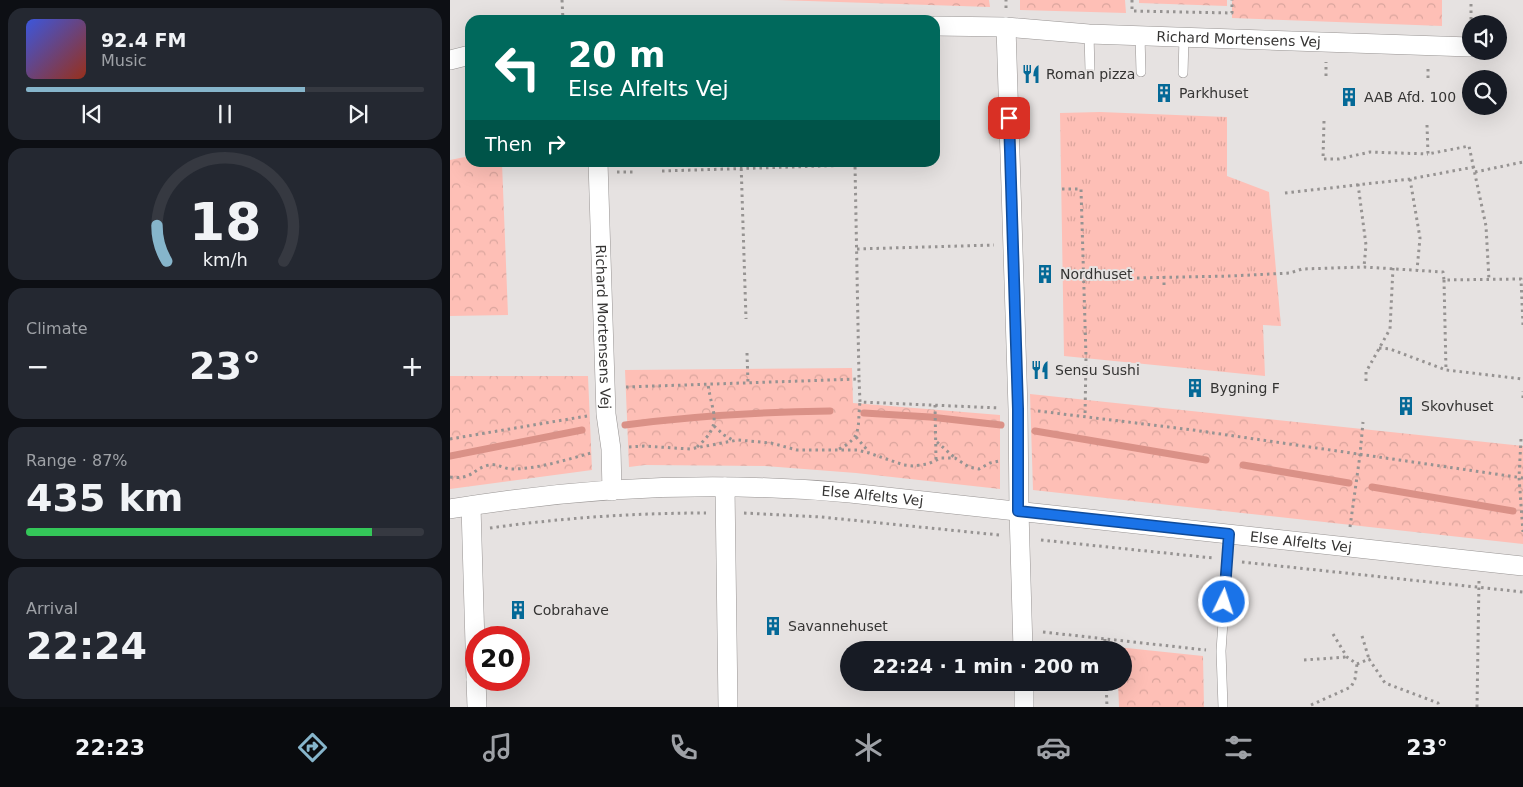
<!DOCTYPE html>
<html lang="en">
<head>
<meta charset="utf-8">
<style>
	body { margin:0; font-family:"DejaVu Sans",sans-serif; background:#242831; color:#f1f3f6; height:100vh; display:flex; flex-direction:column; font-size:19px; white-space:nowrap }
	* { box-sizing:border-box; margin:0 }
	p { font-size:16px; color:#9ea1a6 }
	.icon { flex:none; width:28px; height:28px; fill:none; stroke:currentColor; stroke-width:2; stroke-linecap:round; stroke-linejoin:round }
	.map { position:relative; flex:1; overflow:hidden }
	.drawer { display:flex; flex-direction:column; gap:8px; padding:8px; background:#0d0f14; width:450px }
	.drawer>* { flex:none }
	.guide { position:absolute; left:15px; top:15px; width:475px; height:152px; border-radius:15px; box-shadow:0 5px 20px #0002; background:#00695c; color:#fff; overflow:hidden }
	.fabs { position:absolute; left:1012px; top:15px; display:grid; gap:10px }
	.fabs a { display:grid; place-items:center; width:45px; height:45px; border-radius:50%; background:#171b24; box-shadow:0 5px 20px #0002; font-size:25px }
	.speed { position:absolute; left:15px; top:626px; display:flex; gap:10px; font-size:25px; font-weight:700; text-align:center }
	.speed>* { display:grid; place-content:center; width:65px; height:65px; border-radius:50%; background:#171b24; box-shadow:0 5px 20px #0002; line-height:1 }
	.speed .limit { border:8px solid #d22; background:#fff; color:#111 }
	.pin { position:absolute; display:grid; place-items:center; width:42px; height:42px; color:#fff; margin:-21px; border-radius:10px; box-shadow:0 2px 8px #0006 }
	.me { position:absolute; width:55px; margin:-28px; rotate:4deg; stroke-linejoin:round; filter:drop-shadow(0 0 4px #0008) }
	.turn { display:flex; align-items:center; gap:18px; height:105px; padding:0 20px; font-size:22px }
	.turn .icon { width:65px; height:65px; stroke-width:2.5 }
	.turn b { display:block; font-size:35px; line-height:42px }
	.then { display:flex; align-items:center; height:48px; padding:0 20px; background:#0003; gap:10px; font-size:19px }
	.big { font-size:38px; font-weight:700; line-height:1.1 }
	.drawer .tile { flex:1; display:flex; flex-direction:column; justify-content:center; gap:8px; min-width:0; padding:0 18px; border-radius:15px; background:#242831 }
	.drawer .dial { align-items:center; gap:0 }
	.dial svg { height:130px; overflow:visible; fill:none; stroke:#363941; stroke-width:7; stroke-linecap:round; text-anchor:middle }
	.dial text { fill:#f1f3f6; stroke:none }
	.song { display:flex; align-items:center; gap:15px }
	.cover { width:60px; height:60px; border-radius:8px; background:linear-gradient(135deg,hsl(230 70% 55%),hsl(10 70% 35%)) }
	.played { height:5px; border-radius:2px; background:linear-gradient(90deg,#86b5cb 70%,#363941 70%) }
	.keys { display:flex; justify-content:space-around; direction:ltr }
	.heat { display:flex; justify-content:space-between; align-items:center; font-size:28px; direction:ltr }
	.charge { height:8px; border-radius:4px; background:linear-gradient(90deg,#34c759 87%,#363941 0) }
	.trip { position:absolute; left:390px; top:641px; width:292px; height:50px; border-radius:25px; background:#171b24; box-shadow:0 5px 20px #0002; font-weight:700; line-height:50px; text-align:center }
	.dock { display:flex; height:80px; justify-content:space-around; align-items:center; background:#090b0e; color:#9ea1a6 }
	.dock .icon { width:35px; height:35px }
	.dock .on { color:#86b5cb }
	.dock b { font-size:22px; color:#f1f3f6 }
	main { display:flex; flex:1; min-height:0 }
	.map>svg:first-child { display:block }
	.grass { fill:url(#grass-tufts) }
	.park { fill:url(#park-crowns) }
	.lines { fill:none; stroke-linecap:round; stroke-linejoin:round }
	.stream { stroke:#da9187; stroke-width:7 }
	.service-casing { stroke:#989493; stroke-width:10 }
	.minor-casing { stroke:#989493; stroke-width:20 }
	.path { stroke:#969392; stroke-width:3; stroke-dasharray:2.5 4; stroke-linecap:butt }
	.service { stroke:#fff; stroke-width:9 }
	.minor { stroke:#fff; stroke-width:19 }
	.route-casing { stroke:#114b97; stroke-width:12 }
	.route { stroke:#1a73e8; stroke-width:9 }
	.labels { text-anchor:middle; stroke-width:4; stroke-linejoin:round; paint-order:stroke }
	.street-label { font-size:14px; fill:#353433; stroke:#e6e2e1 }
	.poi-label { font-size:14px; fill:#353433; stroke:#e6e2e1; text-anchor:start }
</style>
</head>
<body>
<main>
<section class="drawer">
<div class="tile">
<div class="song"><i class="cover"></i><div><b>92.4 FM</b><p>Music</p></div></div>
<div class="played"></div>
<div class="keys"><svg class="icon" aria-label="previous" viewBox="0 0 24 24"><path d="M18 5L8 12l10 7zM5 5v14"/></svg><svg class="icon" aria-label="pause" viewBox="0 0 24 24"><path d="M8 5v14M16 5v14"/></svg><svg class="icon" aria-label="next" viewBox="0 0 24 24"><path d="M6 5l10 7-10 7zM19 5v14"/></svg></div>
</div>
<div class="tile dial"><svg viewBox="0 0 100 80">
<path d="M14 69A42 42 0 1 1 86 69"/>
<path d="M14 69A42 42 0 0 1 8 47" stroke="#86b5cb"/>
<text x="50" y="56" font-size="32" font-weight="700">18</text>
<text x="50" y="72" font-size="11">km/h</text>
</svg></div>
<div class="tile"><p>Climate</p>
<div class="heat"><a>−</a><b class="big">23°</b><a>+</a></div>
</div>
<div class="tile"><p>Range · 87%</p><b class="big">435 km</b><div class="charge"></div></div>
<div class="tile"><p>Arrival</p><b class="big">22:24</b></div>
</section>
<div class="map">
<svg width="1073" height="707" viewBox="0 0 1073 707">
	<defs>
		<pattern id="grass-tufts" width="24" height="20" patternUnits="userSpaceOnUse" patternTransform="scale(1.25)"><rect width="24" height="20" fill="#febfb6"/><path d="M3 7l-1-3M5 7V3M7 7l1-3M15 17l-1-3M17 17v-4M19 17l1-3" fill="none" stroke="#daa59d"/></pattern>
		<pattern id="park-crowns" width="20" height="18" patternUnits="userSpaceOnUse" patternTransform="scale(1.25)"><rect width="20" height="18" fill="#febfb6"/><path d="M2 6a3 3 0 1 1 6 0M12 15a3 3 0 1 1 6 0" fill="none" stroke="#daa59d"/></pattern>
	</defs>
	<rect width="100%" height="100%" fill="#e6e2e1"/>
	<path class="grass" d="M650 112 777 117V176L819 192 831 326 813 325 815 376 614 356 610 113Z"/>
	<path class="park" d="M328 0H539L540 7Z
		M570 0H675L676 13 570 10Z
		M689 0H777V6L689 3Z
		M782 0H992V26L782 18Z
		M20 156V162L52 163 58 315 0 316V160Z
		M402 368 403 403 550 415V489L406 473 315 466 195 465 179 467 175 370Z
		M0 376H138L142 470 0 489Z
		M580 394 1073 446V544L583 490Z
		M667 647 753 656 754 707H669L668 683 674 682V650H667Z"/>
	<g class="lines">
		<path class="stream" d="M414 413 480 417 551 425
			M175 425C243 416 312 412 380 411
			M585 431 756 460
			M0 456 132 430
			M793 465 899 483
			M922 487 1063 511"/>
		<g class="service-casing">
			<path id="service" d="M639 34 640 71
				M690 36 691 72
				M733 73 734 38
				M773 707 771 651 779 534"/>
		</g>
		<g class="minor-casing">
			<g id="minor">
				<path id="s1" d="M485 26 556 27 639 34 1020 47"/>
				<path d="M556 27 568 409 569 511 573 650"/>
				<path d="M0 60 20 55"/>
				<path id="s2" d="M148 162 156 414 161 449 162 491"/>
				<path d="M275 487 278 707"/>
				<path d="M21 506 26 679"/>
				<path id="s3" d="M0 509C131 487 267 481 400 493L1073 566"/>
				<path d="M26 680 27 707"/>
				<path d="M574 682V707"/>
			</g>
		</g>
		<path class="path" d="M112 0 113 20
			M682 0V11L782 13V0
			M556 8V0
			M1021 26V0
			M876 76V62
			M978 78V65
			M874 121 873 159H889L920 152 978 154
			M977 125 978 154 1019 146 1036 226 1039 280
			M291 162 296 319
			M212 171 405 165 409 379
			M167 172H184
			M1025 172 1073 162
			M960 179 970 238 967 270
			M908 184 916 245 914 267
			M612 189H631L636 357 635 417
			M835 193 960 179 1024 167
			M407 249 544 245
			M714 276V287
			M635 279 781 276 840 273 852 269 914 267 993 272 994 280 1071 279 1073 325
			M994 280 996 370
			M929 348 940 349 996 370 1073 379
			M297 353 298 383
			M916 381V372L940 329 943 268
			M176 387 409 379 410 402 550 408
			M1073 398V391
			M485 405 486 460
			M588 411 743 430 1073 478
			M264 426 274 435 284 441
			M406 437 419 452
			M0 439 137 416
			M1071 439 1069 477 1073 532
			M487 442 505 458
			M179 447 194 446 240 449 288 440 321 443 347 450H407L419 453 454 465 463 466 478 464 491 458H505L519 467 529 469 540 463 549 461
			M247 447C274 423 262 415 258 384
			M389 449C413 437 407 427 410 402
			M0 477C23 480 22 469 39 465 46 463 54 469 62 469 88 469 115 460 141 453
			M294 513 371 517 549 535
			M900 527 910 455 913 422
			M40 528C112 518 183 513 256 513
			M591 540 763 558
			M792 562 1073 592
			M593 632 756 650
			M883 634 897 657 907 664 919 659 935 683 988 703 989 707
			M912 636 919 659
			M655 639V650
			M854 660 897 657
			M656 682 657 707
			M861 705 901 687 905 679 907 664
			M1027 707 1029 580"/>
		<use href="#service" class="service"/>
		<use href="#minor" class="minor"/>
	</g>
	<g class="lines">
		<g class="route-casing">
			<path id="route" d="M559 118 568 409V511L779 534 774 602"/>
		</g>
		<use href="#route" class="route"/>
	</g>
	<defs>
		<g id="restaurant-bare" transform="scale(1.5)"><path d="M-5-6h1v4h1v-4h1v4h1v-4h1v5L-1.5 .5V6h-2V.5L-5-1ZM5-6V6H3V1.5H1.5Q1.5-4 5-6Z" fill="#046997" stroke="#e6e2e1" stroke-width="2.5" paint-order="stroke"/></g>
		<g id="building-bare" transform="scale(1.5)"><path d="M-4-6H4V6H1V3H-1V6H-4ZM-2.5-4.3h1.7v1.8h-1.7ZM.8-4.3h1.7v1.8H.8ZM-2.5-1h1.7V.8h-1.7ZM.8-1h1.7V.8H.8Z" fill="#046997" stroke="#e6e2e1" stroke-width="2.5" paint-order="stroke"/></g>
	</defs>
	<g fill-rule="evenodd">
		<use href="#restaurant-bare" x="581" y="74"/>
		<use href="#building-bare" x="714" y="93"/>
		<use href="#building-bare" x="899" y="97"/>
		<use href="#building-bare" x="595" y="274"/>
		<use href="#restaurant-bare" x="590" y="370"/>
		<use href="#building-bare" x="745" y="388"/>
		<use href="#building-bare" x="956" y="406"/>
		<use href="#building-bare" x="68" y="610"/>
		<use href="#building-bare" x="323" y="626"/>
	</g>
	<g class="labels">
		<g class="street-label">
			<text dy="5" stroke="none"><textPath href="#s1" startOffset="304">Richard Mortensens Vej</textPath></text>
			<text dy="5" stroke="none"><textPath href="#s2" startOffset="165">Richard Mortensens Vej</textPath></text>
			<text dy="5" stroke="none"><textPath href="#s3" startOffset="424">Else Alfelts Vej</textPath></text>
			<text dy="5" stroke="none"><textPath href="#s3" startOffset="855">Else Alfelts Vej</textPath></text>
		</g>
		<g class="poi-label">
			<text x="596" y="79">Roman pizza</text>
			<text x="729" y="98">Parkhuset</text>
			<text x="914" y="102">AAB Afd. 100</text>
			<text x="610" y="279">Nordhuset</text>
			<text x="605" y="375">Sensu Sushi</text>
			<text x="760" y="393">Bygning F</text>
			<text x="971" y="411">Skovhuset</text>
			<text x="83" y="615">Cobrahave</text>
			<text x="338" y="631">Savannehuset</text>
		</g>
	</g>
</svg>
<div class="fabs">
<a><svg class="icon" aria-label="sound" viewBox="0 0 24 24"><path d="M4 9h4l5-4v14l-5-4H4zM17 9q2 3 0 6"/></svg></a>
<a><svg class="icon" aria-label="search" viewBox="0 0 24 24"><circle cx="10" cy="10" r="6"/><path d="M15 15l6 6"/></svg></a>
</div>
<div class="speed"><div class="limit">20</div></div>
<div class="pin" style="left:559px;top:118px;background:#d93025"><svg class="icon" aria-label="arrive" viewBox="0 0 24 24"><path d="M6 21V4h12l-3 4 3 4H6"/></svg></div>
<svg class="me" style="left:774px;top:602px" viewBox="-20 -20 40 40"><circle r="17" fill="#1a73e8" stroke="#fff" stroke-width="3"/><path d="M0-11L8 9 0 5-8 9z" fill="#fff"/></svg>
<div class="trip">22:24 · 1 min · 200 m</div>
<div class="guide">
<div class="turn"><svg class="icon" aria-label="left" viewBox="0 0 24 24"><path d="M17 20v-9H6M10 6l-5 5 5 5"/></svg><div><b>20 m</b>Else Alfelts Vej</div></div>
<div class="then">Then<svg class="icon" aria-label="right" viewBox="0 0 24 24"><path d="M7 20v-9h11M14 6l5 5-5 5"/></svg></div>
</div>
</div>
</main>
<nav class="dock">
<b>22:23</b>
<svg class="icon on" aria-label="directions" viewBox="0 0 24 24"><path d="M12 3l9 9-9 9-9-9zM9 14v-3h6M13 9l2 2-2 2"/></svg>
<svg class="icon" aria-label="music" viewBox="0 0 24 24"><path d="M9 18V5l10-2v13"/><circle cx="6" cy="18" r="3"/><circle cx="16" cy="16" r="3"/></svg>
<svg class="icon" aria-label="phone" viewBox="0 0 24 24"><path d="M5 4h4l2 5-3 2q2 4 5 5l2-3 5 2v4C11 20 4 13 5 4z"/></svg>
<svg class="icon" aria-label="climate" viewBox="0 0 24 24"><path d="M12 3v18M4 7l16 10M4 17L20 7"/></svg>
<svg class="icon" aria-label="car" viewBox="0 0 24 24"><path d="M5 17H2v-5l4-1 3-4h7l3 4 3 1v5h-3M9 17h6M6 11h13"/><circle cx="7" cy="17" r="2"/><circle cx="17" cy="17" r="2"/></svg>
<svg class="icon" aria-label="filters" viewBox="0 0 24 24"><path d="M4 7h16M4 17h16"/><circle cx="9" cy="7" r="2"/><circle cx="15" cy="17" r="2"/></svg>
<b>23°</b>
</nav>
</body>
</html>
